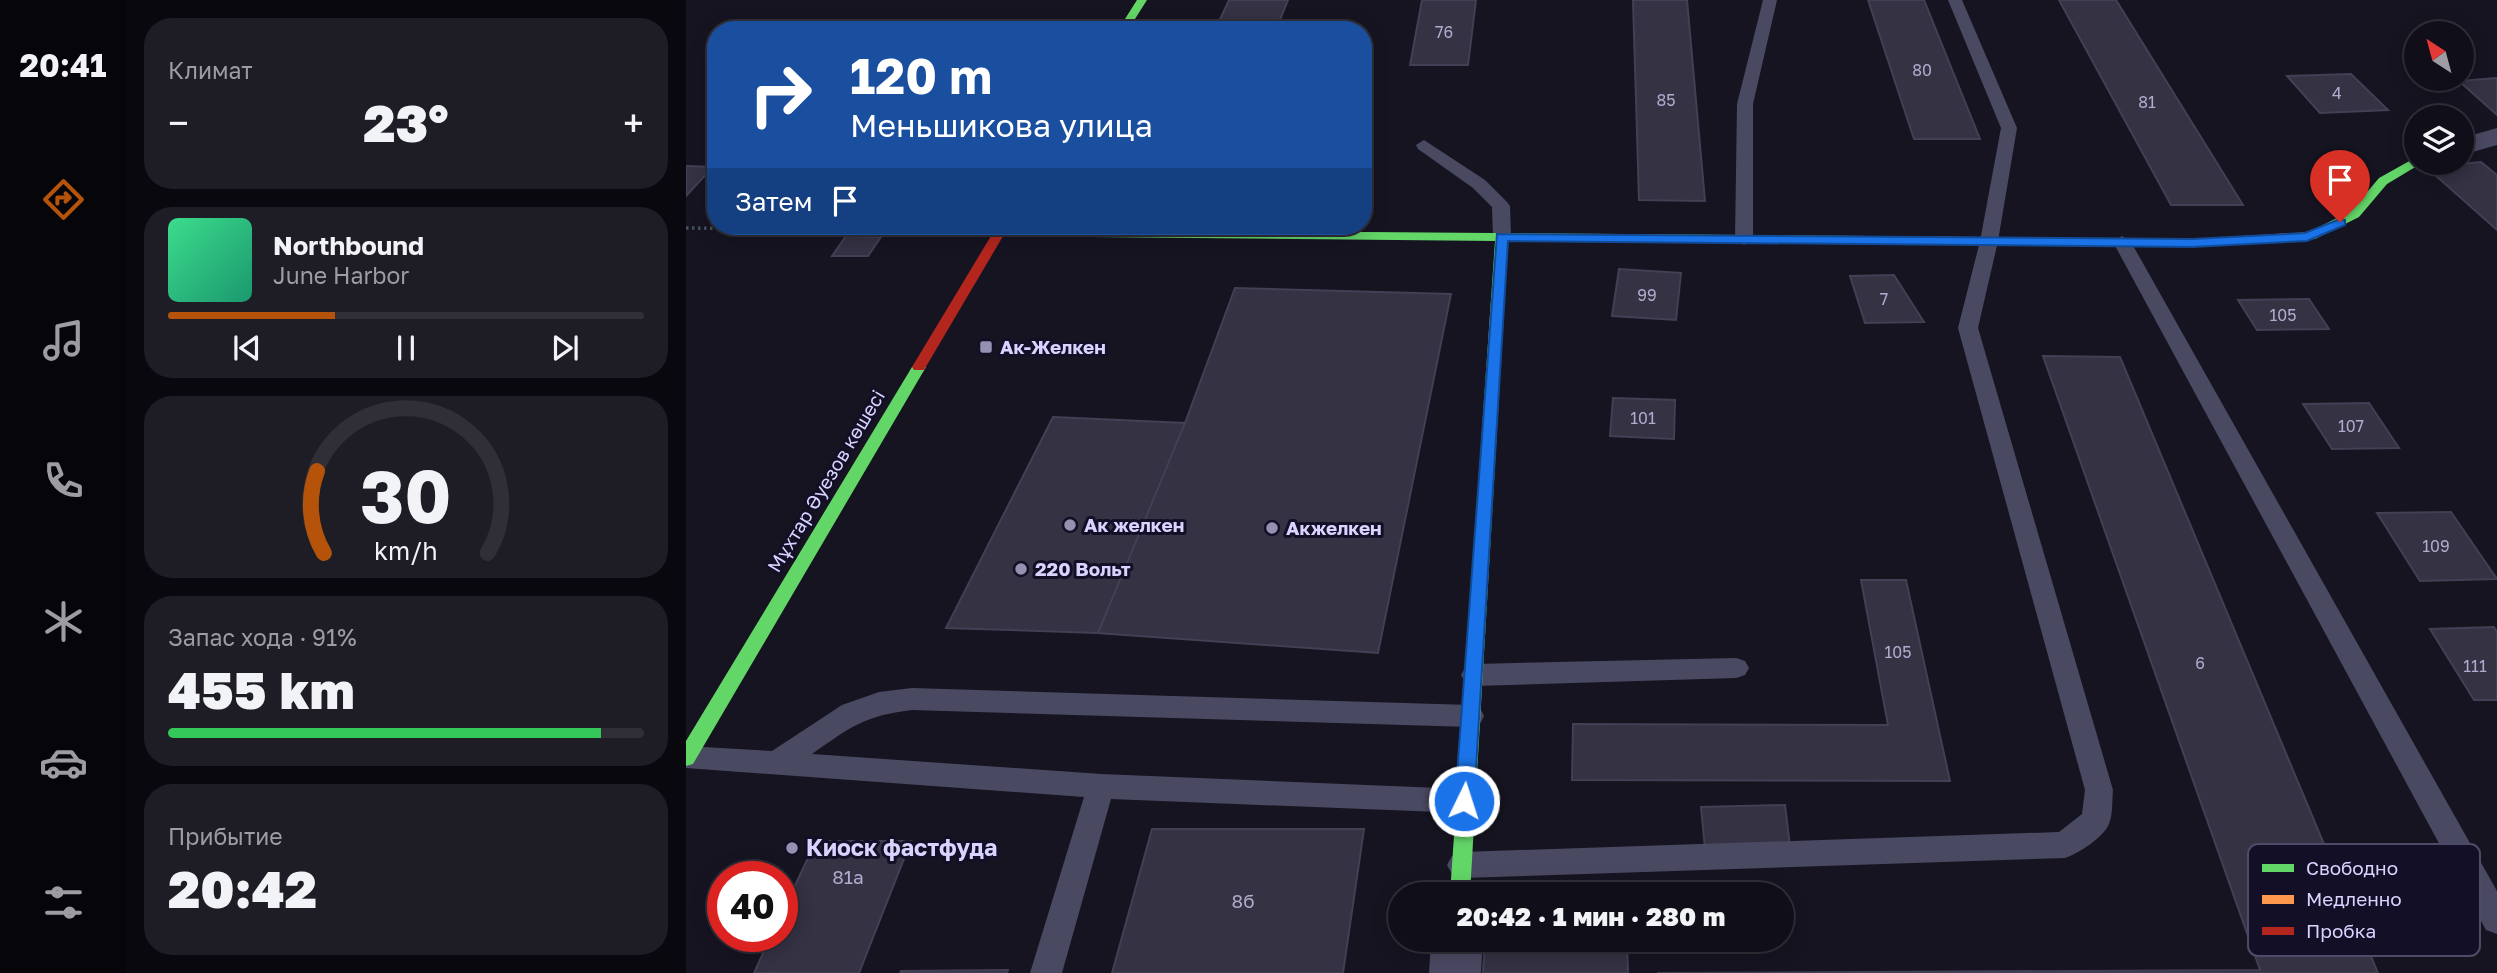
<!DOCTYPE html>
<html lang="ru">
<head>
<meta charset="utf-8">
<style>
	body { margin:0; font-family:"Golos Text",sans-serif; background:#1e1d26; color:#f1f3f6; height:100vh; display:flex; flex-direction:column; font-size:26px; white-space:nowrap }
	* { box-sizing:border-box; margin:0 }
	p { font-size:23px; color:#9c9ca2 }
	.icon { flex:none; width:38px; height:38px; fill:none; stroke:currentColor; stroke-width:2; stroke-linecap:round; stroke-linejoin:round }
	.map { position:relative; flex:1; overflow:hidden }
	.drawer { display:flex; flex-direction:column; gap:18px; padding:18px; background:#09080e; width:560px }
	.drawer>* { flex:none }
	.banner { position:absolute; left:21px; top:21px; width:665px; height:214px; border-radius:28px; box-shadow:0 4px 18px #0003,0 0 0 2px #302f38; background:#1a4fa0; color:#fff; overflow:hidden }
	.needle { width:46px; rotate:324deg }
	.controls { position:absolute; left:1718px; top:21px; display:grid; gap:14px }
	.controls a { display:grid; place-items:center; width:70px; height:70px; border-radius:50%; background:#100f19; box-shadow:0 4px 18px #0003,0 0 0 2px #302f38; font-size:35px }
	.speed { position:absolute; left:21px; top:861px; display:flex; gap:14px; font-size:35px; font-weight:700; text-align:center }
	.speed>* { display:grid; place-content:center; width:91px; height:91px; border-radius:50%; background:#100f19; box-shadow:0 4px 18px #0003,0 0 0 2px #302f38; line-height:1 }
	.speed .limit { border:10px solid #d22; background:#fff; color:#111 }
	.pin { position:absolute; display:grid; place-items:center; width:60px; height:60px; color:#fff; margin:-72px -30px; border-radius:50% 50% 50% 0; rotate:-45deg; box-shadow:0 0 7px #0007 }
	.pin .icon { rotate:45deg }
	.me { position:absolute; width:77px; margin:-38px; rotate:4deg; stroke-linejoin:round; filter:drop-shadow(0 0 5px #0008) }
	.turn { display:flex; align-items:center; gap:24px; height:147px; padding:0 28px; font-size:32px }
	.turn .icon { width:91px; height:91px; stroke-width:2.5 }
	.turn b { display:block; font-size:49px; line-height:60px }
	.then { display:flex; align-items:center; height:66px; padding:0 28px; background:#0003; gap:14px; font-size:26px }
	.big { font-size:52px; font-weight:800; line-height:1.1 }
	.drawer .widget { flex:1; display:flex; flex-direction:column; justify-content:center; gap:10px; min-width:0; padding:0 24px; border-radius:28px; background:#1e1d26 }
	.drawer .dial { align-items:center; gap:0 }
	.dial svg { height:182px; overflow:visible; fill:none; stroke:#302f38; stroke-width:7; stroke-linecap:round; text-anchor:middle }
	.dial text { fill:#f1f3f6; stroke:none }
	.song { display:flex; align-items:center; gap:21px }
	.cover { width:84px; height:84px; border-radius:10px; background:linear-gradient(135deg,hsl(150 70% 55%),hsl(160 70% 35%)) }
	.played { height:7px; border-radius:4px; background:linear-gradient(90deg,#b45309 35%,#302f38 35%) }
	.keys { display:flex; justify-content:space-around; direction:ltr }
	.heat { display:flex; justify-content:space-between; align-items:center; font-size:38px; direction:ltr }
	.charge { height:10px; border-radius:5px; background:linear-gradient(90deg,#34c759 91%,#302f38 0) }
	.trip { position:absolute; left:702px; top:882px; width:406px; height:70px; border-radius:35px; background:#100f19; box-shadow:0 4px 18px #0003,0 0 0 2px #302f38; font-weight:800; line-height:70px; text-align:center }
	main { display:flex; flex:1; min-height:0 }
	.tabs { display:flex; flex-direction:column; width:126px; justify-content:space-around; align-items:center; background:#06060a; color:#9c9ca2 }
	.tabs .icon { width:49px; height:49px }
	.tabs .active { color:#b45309 }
	.tabs b { font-size:32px; color:#f1f3f6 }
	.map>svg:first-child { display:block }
	.building { fill:#343243; stroke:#433f54; stroke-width:2 }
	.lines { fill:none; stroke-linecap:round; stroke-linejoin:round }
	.path { stroke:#44505f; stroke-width:3.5; stroke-dasharray:2.5 3.5; stroke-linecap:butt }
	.lane { fill:#4a4962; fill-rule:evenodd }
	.street { fill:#4a4962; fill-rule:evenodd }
	.fast { fill:#63d668; fill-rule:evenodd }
	.slow { fill:#ff974d; fill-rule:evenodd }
	.jam { fill:#b3261e; fill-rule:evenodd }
	.route { fill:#1a73e8; stroke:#114b97; stroke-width:2 }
	.poi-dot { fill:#9591b1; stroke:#130f26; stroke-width:2.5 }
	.labels { text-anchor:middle; stroke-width:6; stroke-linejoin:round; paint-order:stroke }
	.number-label { font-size:16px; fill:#b0acd0 }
	.poi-label { font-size:19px; font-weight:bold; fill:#d9d4ff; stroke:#130f26; text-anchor:start }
	.street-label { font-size:19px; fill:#d9d4ff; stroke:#130f26 }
	.near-number-label { font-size:19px; fill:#b0acd0 }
	.near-poi-label { font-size:23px; font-weight:bold; fill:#d9d4ff; stroke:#130f26; text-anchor:start }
	.key { fill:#130f26; stroke:#4e4a67; stroke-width:2 }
	.key-label { font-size:19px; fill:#d9d4ff }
</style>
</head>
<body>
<main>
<nav class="tabs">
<b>20:41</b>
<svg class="icon active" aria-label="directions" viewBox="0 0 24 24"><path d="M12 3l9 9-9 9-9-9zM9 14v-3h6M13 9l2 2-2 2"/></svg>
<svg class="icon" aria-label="music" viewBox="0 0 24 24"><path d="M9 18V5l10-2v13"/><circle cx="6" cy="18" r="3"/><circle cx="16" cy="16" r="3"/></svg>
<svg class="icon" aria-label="phone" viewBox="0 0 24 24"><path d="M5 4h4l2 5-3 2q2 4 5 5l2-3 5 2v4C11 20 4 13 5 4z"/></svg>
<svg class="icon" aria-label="climate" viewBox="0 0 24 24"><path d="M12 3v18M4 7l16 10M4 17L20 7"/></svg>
<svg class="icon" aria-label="car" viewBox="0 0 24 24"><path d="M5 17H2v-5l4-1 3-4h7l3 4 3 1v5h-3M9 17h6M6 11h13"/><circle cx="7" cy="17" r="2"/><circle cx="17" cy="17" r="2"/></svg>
<svg class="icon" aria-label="filters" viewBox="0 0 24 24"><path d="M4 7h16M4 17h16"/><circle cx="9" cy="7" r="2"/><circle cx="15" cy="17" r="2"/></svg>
</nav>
<section class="drawer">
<div class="widget"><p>Климат</p>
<div class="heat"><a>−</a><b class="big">23°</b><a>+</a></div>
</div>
<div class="widget">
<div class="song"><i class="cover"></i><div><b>Northbound</b><p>June Harbor</p></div></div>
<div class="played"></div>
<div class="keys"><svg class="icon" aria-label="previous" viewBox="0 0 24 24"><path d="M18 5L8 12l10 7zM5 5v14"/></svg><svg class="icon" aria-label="pause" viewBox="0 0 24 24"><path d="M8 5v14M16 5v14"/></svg><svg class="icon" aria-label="next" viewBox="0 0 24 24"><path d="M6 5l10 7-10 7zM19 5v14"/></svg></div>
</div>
<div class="widget dial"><svg viewBox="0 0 100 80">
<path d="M14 69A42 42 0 1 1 86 69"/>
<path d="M14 69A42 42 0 0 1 11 33" stroke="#b45309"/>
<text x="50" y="56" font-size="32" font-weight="700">30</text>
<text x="50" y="72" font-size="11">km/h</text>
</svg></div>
<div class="widget"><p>Запас хода · 91%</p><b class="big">455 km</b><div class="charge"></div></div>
<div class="widget"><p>Прибытие</p><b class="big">20:42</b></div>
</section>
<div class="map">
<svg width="1811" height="973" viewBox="0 0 1811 973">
	<rect width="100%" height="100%" fill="#161421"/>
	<path class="building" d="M543 0H602L590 30H529Z
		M736 0H790L782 65H724Z
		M947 0H1001L1019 201 953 200Z
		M1182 0H1238L1294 139H1228Z
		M1373 0H1430L1557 205H1485Z
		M261 22 327 24 323 30H255Z
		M1665 74 1702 110 1634 113 1601 76Z
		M1811 78V115L1773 81Z
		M1795 162 1811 175V230L1740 167Z
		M0 166 27 167 0 196Z
		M160 236 195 237 182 256H146Z
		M933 269 995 273 990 320 926 316Z
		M1208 275 1238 322 1179 323 1164 276Z
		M549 288 765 294 692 653 412 633 499 423Z
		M1623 299 1643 329 1571 330 1552 300Z
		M1357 356 1434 357 1692 973H971L1574 970Z
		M927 398 989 400 988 439 924 436Z
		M1683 403 1713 448 1646 449 1617 404Z
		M367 417 499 423 412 633 260 628Z
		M1765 512 1811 579 1734 581 1691 513Z
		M1175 580H1220L1264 781 886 780 887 724 1202 725Z
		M1808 627 1811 632V700H1788L1744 629Z
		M1099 805 1104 846 1019 848 1015 807Z
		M466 829H678L657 973H426Z
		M130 841H225L173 973H68L85 936H96V913Z
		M799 940H941L942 973H797Z
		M322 970 321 973H214L215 971Z"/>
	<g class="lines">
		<path class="path" d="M0 228 272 232"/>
		<path class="lane" d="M1077 0H1091L1067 104V239L1058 245 1049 239 1051 104Z
			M1262 0H1276L1331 128 1312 241 1292 328 1427 790C1426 801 1427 814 1423 824 1417 838 1393 853 1379 858L776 878 766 874 761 865 766 856 776 852 1373 832 1396 814 1399 790 1272 328 1294 241 1315 128Z
			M738 140 799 180 821 202 824 206 825 237 822 241 816 243 807 237 806 207 787 188 732 149 730 145Z
			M1436 236 1445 242 1811 891V934L1800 930 1427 242Z
			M1050 658 1059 661 1063 668 1059 675 1050 678 788 686 779 682 775 675 779 668 788 664Z
			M226 688 785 705 794 708 798 716 794 724 785 727 226 710C177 716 165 727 126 754L415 774 778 789 788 792 792 801 788 810 778 813 425 799 376 973H344L398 797 0 768V746L86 751 156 705 193 692Z"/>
		<path class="street" d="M1811 128V145L1776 155V138Z
			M745 940H797L795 973H743Z"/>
		<path class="fast" d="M451 0H461L442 30H432Z
			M1727 159H1731V163H1736L1701 184 1673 217 1629 239H1621V233L1665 211 1693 178Z
			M312 229 1181 236 1187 240 1181 244 822 241 784 894H764L809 241 308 236 306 233Z
			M233 362 240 367 7 764 0 766V741L226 367Z"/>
		<path class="slow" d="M1625 232 1631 236 1629 239 1506 247 1181 244 1175 240 1181 236 1506 239Z"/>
		<path class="jam" d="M311 226H323L238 370H228L226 367Z"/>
	</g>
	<path class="route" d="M1654 219 1659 220V225L1621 241 1506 247 822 241 788 801 785 807 778 809 771 807 769 801 811 234 1506 239 1619 233Z"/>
	<g class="poi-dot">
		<rect x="293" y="340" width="14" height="14" rx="3.5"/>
		<circle cx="384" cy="525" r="7"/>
		<circle cx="586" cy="528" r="7"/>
		<circle cx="335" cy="569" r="7"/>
		<circle cx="106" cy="848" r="7"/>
	</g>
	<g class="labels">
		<g class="number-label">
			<text x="758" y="38">76</text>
			<text x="1236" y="76">80</text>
			<text x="1651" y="99">4</text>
			<text x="980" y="106">85</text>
			<text x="1461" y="108">81</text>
			<text x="961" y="301">99</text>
			<text x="1198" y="305">7</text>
			<text x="1597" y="321">105</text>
			<text x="957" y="424">101</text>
			<text x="1665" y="432">107</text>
			<text x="1750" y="552">109</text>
			<text x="1212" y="658">105</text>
			<text x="1514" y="669">6</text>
			<text x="1789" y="672">111</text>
		</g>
		<g class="poi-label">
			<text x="314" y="354">Ак-Желкен</text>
			<text x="398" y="532">Ак желкен</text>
			<text x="600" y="535">Акжелкен</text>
			<text x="349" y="576">220 Вольт</text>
		</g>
		<g class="street-label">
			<text transform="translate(140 481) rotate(-59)" y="7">Мұхтар Әуезов көшесі</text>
		</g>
		<g class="near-number-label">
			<text x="162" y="884">81а</text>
			<text x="557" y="908">8б</text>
		</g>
		<g class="near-poi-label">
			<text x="120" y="856">Киоск фастфуда</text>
		</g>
	</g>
	<rect x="1562" y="844" width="232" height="112" rx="10" class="key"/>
	<rect x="1576" y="864" width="32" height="8" fill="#63d668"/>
	<rect x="1576" y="895" width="32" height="9" fill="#ff974d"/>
	<rect x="1576" y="927" width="32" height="8" fill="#b3261e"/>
	<g class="key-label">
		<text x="1620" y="875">Свободно</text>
		<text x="1620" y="906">Медленно</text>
		<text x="1620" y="938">Пробка</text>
	</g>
</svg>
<div class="controls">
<a><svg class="needle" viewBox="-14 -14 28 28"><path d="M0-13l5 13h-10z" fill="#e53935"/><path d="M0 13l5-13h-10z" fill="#9c9ca2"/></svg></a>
<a><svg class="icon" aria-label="layers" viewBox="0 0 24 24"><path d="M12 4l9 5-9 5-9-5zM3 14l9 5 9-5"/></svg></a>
</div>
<div class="speed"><div class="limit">40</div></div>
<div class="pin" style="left:1654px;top:222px;background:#d93025"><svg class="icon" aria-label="arrive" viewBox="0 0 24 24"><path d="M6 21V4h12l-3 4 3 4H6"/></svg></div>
<svg class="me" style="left:778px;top:801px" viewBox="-20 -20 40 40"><circle r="17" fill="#1a73e8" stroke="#fff" stroke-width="3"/><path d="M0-11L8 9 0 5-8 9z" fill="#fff"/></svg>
<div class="trip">20:42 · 1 мин · 280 m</div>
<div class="banner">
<div class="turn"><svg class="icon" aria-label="right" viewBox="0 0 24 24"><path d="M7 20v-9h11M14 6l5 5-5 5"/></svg><div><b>120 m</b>Меньшикова улица</div></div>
<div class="then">Затем<svg class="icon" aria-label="arrive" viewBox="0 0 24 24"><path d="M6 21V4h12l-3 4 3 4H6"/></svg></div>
</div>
</div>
</main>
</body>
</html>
